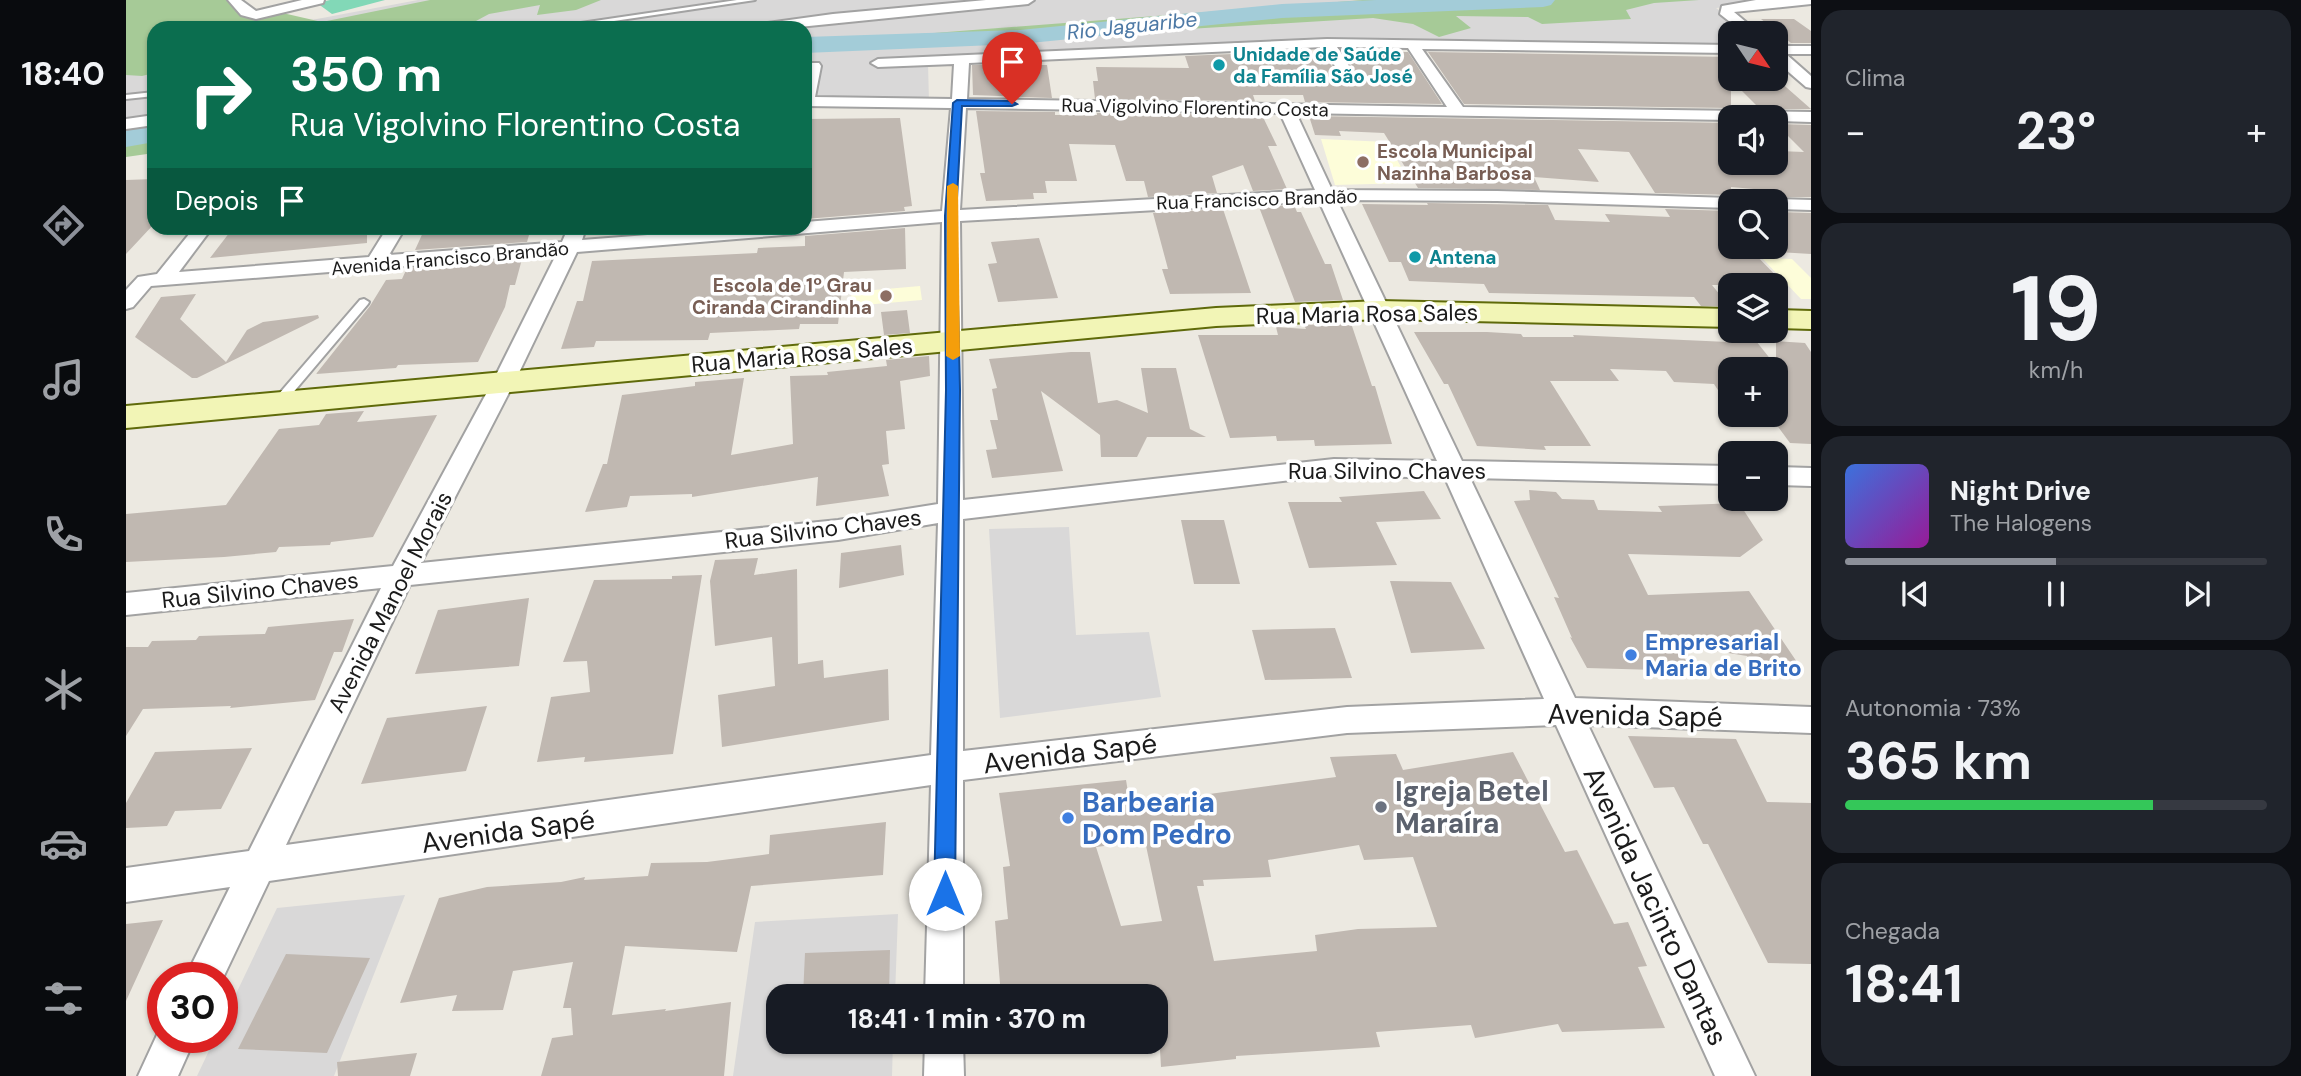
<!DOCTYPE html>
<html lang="pt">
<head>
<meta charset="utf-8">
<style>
	body { margin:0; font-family:"DM Sans",sans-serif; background:#20242c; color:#f1f3f6; height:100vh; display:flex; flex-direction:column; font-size:26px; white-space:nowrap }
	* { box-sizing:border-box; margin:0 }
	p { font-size:23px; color:#9ea1a6 }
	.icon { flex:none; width:38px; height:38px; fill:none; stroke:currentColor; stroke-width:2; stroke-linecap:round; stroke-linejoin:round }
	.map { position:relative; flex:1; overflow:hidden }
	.details { display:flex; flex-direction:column; gap:10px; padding:10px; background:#0d0f14; width:490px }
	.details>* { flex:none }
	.top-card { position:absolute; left:21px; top:21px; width:665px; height:214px; border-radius:21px; box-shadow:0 2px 5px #0004; background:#0b6e4f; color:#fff; overflow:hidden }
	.needle { width:46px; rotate:125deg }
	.buttons { position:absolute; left:1592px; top:21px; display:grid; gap:14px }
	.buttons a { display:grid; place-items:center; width:70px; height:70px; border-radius:14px; background:#171b24; box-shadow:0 2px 5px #0004; font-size:35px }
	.speed { position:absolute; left:21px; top:962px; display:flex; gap:14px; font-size:35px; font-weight:700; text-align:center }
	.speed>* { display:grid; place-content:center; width:91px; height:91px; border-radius:50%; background:#171b24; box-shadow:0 2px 5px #0004; line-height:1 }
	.speed .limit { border:10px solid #d22; background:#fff; color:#111 }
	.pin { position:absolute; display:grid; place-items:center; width:60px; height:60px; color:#fff; margin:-72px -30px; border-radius:50% 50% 50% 0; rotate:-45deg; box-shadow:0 0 7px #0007 }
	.pin .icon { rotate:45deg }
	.me { position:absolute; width:77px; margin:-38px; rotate:0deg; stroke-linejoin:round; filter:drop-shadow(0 0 5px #0008) }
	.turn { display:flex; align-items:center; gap:24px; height:147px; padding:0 28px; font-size:32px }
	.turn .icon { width:91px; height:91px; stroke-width:2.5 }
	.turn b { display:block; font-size:49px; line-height:60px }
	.then { display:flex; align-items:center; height:66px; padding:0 28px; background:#0003; gap:14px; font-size:26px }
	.big { font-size:52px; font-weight:700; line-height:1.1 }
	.details .card { flex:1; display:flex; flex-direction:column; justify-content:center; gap:10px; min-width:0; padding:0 24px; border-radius:21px; background:#20242c }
	.details .dial { align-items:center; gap:0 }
	.dial b { font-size:91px; line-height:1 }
	.song { display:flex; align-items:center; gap:21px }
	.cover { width:84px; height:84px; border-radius:10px; background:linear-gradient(135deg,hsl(220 70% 55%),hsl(300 70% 35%)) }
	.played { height:7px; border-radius:4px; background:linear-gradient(90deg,#8c9099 50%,#363941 50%) }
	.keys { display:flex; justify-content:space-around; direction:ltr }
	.heat { display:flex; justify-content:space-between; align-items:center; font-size:38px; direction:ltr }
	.charge { height:10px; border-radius:5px; background:linear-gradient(90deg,#34c759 73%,#363941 0) }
	.trip { position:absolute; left:640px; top:984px; width:402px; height:70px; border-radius:21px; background:#171b24; box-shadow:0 2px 5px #0004; font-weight:700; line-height:70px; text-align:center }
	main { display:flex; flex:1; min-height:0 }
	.menu { display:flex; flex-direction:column; width:126px; justify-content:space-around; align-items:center; background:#090b0e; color:#9ea1a6 }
	.menu .icon { width:49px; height:49px }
	.menu .on { color:#8c9099 }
	.menu b { font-size:32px; color:#f1f3f6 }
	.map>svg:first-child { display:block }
	.residential { fill:#d9d8d8 }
	.education { fill:#fdfdd9 }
	.forest { fill:#a6ca97 }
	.pitch { fill:#82d8b7 }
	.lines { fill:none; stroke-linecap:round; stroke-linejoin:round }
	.river { fill:#a3ccd8; fill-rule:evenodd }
	.building { fill:#c0b8b1; fill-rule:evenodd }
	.service-casing { stroke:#a2a2a2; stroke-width:4 }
	.minor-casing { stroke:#a2a2a2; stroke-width:4 }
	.secondary-casing { stroke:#5f6a0a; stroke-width:4 }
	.service { fill:#fff; fill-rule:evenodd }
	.minor { fill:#fff; fill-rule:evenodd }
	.secondary { fill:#f2f5b6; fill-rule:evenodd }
	.route { fill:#1a73e8; stroke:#114b97; stroke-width:2 }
	.slow { fill:#f59e0b }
	.culture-dot { fill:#0f9aa8; stroke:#fff; stroke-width:2.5 }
	.education-dot { fill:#8d6e63; stroke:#fff; stroke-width:2.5 }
	.shop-dot { fill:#3f7fe0; stroke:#fff; stroke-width:2.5 }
	.worship-dot { fill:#6b7280; stroke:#fff; stroke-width:2.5 }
	.labels { text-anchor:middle; stroke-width:7; stroke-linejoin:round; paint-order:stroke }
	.far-culture-label { font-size:19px; font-weight:bold; fill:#0d838f; stroke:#fff; text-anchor:start }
	.far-street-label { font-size:19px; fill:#1b1b1b; stroke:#fff }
	.far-education-label { font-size:19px; font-weight:bold; fill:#785e54; stroke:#fff; text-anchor:start }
	.far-water-label { font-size:21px; font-style:italic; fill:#4d79a5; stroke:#fff }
	.street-label { font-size:23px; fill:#1b1b1b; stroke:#fff }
	.shop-label { font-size:23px; font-weight:bold; fill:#366cbe; stroke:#fff; text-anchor:start }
	.near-street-label { font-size:28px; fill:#1b1b1b; stroke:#fff }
	.near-worship-label { font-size:28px; font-weight:bold; fill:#5b616d; stroke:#fff; text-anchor:start }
	.near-shop-label { font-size:28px; font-weight:bold; fill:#366cbe; stroke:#fff; text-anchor:start }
</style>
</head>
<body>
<main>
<nav class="menu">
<b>18:40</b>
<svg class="icon on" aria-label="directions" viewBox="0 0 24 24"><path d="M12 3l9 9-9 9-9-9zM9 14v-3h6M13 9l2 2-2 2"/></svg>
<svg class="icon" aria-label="music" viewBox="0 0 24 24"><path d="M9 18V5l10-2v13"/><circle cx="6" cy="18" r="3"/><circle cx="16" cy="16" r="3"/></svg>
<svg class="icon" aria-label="phone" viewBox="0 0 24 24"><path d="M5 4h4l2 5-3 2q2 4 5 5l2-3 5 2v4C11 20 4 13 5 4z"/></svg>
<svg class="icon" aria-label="climate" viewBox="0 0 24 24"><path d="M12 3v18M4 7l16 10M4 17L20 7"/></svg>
<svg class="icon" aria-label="car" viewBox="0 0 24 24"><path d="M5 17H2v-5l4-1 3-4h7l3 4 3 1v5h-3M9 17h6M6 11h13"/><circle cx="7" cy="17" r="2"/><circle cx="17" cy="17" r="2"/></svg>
<svg class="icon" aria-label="filters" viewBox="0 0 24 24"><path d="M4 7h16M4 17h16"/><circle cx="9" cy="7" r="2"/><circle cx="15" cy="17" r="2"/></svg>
</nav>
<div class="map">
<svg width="1685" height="1076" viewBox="0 0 1685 1076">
	<rect width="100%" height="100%" fill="#ece9e1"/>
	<path class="residential" d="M292 0H1663L1590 8 1625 33H1605V46L1290 42 802 63 803 102 679 107V28H143Z
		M28 43V142L0 147V47Z
		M943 527 950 635 1023 632 1035 697 874 718 863 529Z
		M279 895 208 1076H71L89 1038H96V1023L151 908Z
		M772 914 769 996H653V1041H767L766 1076H607L629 922Z"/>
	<path class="education" d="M1195 139 1261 142 1284 183 1209 185Z
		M1636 258 1666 259 1685 278V299H1675Z
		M794 286 796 300 726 306 725 292Z"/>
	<path class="forest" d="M0 0H108L130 14H161L196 22 304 0H475L450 10 411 15 414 5 363 14 337 28H28V73L16 76 0 75Z
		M1237 0H1573L1528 3 1500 10 1505 19 1416 24 1402 17 1330 16 1345 28 1313 37 1287 24 1247 18 679 52V43Z
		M28 131V153L0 157V135Z"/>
	<path class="pitch" d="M204 0H259L206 14 191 3Z"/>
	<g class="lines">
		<path class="river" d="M1250 0H1429L1425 5 1417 7 1156 18 894 44 679 53V37L894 30 1156 4Z
			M28 124V142L0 147V129Z"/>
	</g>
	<path class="building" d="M1635 19H1668L1685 31V43H1665Z
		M1153 52 1197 53 1214 78 1220 81 1231 75 1218 52H1282L1316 104 1179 102 1177 95H1127L1129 101 969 99 967 81H972L970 67 1063 68 1059 56Z
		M1302 52 1605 57V79H1651L1685 109H1634L1605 80V108L1338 104Z
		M846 65H921L926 98 847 95Z
		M850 111 929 112V115H971V113L1136 115 1151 146H1142L1161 189 1127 191 1117 165 1086 176 1091 193 1022 197 1018 181H1000L989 145 943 144 951 181H919L921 193H907L908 199 860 201 854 173H859Z
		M1183 116 1605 123V163H1650V151L1678 152 1650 124 1685 125V197H1646L1639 190 1605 187V195L1529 193 1503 152 1452 149 1473 182 1408 177 1414 190 1292 188 1258 133 1213 131 1215 136 1189 135Z
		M774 118 786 206 778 207 779 211 679 219 684 160H679V119Z
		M28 179V224L0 254V180Z
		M1301 203 1422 205 1429 220 1484 222 1479 214 1544 217 1539 209 1605 211V247H1622L1659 285H1586L1603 306H1575L1568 297 1363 293 1358 284 1283 281 1275 262H1263L1236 204 1302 205Z
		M1168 205 1171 212H1175L1199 264H1205L1217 300 1169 302 1133 207Z
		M1097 209 1125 293 1044 294 1036 269H1042L1027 213Z
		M1650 212 1685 213V254L1650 252Z
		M107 228H241V243L84 258Z
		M299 228H405L401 242 289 250Z
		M779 228 780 269 718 272 712 324H674L673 329 584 333 582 340 470 341 468 347 435 349 451 301H457L466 261 631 253 632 248 679 246V236Z
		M913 238 932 298 872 302 862 264 871 263 865 242Z
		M396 259 389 285H384L379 307 352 362 272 365 270 368 190 374 244 306 260 280 276 279 281 268Z
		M70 294 54 319 100 362 121 330 137 322 192 315 193 318 71 378H66L9 337 35 297Z
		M781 310 784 333 758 335 755 312Z
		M1225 323 1246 386H1249L1266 444 1189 446 1188 440 1151 441 1150 436 1104 438 1072 335H1152L1150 327 1180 329 1178 325Z
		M1593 329 1622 331 1650 366V341L1679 343 1685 352V444L1664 443 1650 424V369H1605V410L1588 384 1548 382 1540 371 1484 369 1493 381H1424L1465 446H1418L1420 450 1351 446 1322 384H1318L1288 332H1361L1395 334 1397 337H1448L1447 335 1602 342Z
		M945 352H964L972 403 991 400 1022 413 1015 368H1050L1064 429 1080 437H1021L1011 457H975L974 435 915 391 937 471 866 478 860 450 871 449 864 420H872L866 389 871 388 863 359Z
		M803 356 804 376 774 381 779 429 760 431 763 464 756 465 763 496 690 506 692 477 566 497V494L504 496 501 507 459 512 477 464H481L496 395 569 386V382L618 378 605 455 667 444 664 376 702 375 701 372 761 366 760 360Z
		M238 411 231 422 311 415 247 537 205 542 204 545 153 547 150 552 98 557 0 562V514L100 505 153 429 193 425 200 414Z
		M1403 490 1430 492 1436 499 1468 500 1472 510 1536 512 1532 506 1613 503 1637 540 1614 557 1502 554 1522 595 1623 591 1677 671 1631 670 1621 656 1552 645 1565 671 1461 668 1444 637 1446 638 1428 597 1433 598 1388 501 1404 500Z
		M1298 491 1315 519 1250 522 1271 565 1183 568 1162 502H1216L1213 497Z
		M1055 520H1098L1114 584H1068Z
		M775 545 778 575 713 588 715 553Z
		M632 558 628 575 671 569 672 664 697 660 698 678 762 669 763 720 596 747 592 695 649 686 646 637 589 646 584 581 589 560Z
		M576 575 547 754 458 762 459 757 411 762 425 697 464 692 461 661 437 662 468 580 546 579V576Z
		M1264 581 1325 582 1359 649 1285 653Z
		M403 598 393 666 289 674 312 610Z
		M228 619 216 652H208L189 700 104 708 105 706 17 709 0 736V647H22L26 641 70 640 73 636 139 634 142 627Z
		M1209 628 1226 678 1139 680 1126 630Z
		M361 706 340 771 235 784 261 718Z
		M1502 736 1610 739 1641 802 1685 803V964L1642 963 1582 844H1577L1548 787 1528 788Z
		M126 748 95 809 49 811 41 826 0 828V803L29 752Z
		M1387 752 1439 852 1451 850 1488 924 1502 922 1521 966 1512 967 1539 1028 1436 1032 1432 1024 1349 1038 1345 1025 1250 1032 1254 1047 1110 1056V1059L1035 1067 1031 996H875L869 921 882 919 877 867 884 866 873 793 1000 780 1003 798 1076 795 1210 777 1204 757 1270 754 1277 770ZM1019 841 1036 921 995 926 970 847ZM1233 845 1238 860 1287 857 1311 927 1232 929 1189 935 1191 951 1088 961 1071 886H1078L1077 880 1145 877 1142 860Z
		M760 822 757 875 625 886 611 952 499 946 486 1015 540 1009 539 1011 605 1002 598 1076H415L426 1038 447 1035 445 1008H437L447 962 387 971 377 1010 326 1011 331 995 274 1003 313 898 361 887 435 882 459 877 458 880 522 876 525 863 581 862 643 854 644 835Z
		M37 920 0 1001V924Z
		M764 950 763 996H677L679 953Z
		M160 954 244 958 201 1053 112 1049Z
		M291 1053 284 1076H212L211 1062Z"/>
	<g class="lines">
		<g class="service-casing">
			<path id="service" d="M611 0H629L441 28H421Z
				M28 92V96L0 99V95Z
				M238 299 243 302 242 304 154 408H146L144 405 146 402 234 300Z"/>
		</g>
		<g class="minor-casing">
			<path id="minor" d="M102 0H115L130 11 176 0H198L197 3 130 19 115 15Z
				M860 0H908L902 4 663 28H627L634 24 707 14Z
				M1630 0H1685V4L1608 12 1633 33H1618L1594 14 1596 6Z
				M1201 39 1605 45V53L1296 49 1337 107 1685 112V122L1650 121V117H1605V120L1170 113 1206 190 1371 191 1605 198 1613 201H1605V208L1371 201 1211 200 1336 461 1605 466V484L1344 478 1449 698 1685 707V733L1462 725 1629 1076H1589L1430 725 1221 733 837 780V996H799L805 785 143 881 96 980V978H59L104 887 0 902V868L123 851 255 588 0 615V593L267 566 366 383 431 253 256 268 248 271 241 269 25 286 7 307 0 309V290L12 277 31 274 68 228H86L53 272 243 257 261 228H279L263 255 436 242 442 228H460L456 240 613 228H679V222L816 211 825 108 679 106V73L683 63H693L695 66 689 97 826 99 828 64 752 67 745 63 752 59ZM1197 47 1216 77 1221 78 1228 74 1211 47 1282 48 1321 107 841 99 843 63ZM840 108 1154 113 1189 190 834 210ZM1193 201 1311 461 1208 459 837 500 834 221ZM816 222 812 504 712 520 295 563 388 383 451 252ZM1208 475 1319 478 1418 699 1221 707 837 751V519ZM812 523 805 755 160 845 284 585 712 540Z
				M1650 46H1685V54H1660L1685 76V88L1680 87 1650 61Z
				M28 115V125L0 129V119Z
				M1650 199 1685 200V210L1650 209V201H1643Z
				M1650 467 1685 468V486L1650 485Z
				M36 1024 37 1038H69L52 1076H12Z
				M799 1041H837L838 1076H798Z"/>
		</g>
		<g class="secondary-casing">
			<path id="secondary" d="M1254 301 1605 309V327L1254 319 1090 326 0 428V406L1090 308Z
				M1650 310 1685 311V329L1650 328Z"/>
		</g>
		<use href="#service" class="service"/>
		<use href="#minor" class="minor"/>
		<use href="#secondary" class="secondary"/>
	</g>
	<path class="route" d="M831 100 886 101 891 104 886 106H836L830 216 834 390 829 894 826 902 819 905 811 902 808 894 820 390 819 216 827 103Z"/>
	<path class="slow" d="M827 183 832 186 834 356 827 360 820 356 821 186Z"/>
	<g class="culture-dot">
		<circle cx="1093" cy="65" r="7"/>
		<circle cx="1289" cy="257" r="7"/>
	</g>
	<g class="education-dot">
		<circle cx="1237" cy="162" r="7"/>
		<circle cx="760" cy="296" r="7"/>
	</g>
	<g class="shop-dot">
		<circle cx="1505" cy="655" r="7"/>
		<circle cx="942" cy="818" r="7"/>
	</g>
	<circle class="worship-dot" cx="1255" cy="807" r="7"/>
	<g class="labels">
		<g class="far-culture-label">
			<text x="1107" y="61">Unidade de Saúde<tspan x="1107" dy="22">da Família São José</tspan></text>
			<text x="1303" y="264">Antena</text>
		</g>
		<g class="far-street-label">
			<text transform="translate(1069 107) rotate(1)" y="7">Rua Vigolvino Florentino Costa</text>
			<text transform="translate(1131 199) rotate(-2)" y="7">Rua Francisco Brandão</text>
			<text transform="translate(324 258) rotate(-5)" y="7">Avenida Francisco Brandão</text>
		</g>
		<g class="far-education-label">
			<text x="1251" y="158">Escola Municipal<tspan x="1251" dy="22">Nazinha Barbosa</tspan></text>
			<text x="746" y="292" text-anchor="end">Escola de 1º Grau<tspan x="746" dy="22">Ciranda Cirandinha</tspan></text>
		</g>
		<g class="far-water-label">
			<text transform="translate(1006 26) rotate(-6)" y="7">Rio Jaguaribe</text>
		</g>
		<g class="street-label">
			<text transform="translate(1241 314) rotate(-1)" y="8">Rua Maria Rosa Sales</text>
			<text transform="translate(676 355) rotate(-5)" y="8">Rua Maria Rosa Sales</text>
			<text x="1261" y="479">Rua Silvino Chaves</text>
			<text transform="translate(697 529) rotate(-7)" y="8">Rua Silvino Chaves</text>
			<text transform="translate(134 590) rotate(-6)" y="8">Rua Silvino Chaves</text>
			<text transform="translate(264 602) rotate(-63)" y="8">Avenida Manoel Morais</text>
		</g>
		<g class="shop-label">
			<text x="1519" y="650">Empresarial<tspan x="1519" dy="26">Maria de Brito</tspan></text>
		</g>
		<g class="near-street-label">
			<text transform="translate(1509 715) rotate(1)" y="10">Avenida Sapé</text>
			<text transform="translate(944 753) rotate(-7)" y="10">Avenida Sapé</text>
			<text transform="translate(382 831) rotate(-8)" y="10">Avenida Sapé</text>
			<text transform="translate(1530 906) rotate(65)" y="10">Avenida Jacinto Dantas</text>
		</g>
		<g class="near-worship-label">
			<text x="1269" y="801">Igreja Betel<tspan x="1269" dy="32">Maraíra</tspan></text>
		</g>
		<g class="near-shop-label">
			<text x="956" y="812">Barbearia<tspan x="956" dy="32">Dom Pedro</tspan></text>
		</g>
	</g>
</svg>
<div class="buttons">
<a><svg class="needle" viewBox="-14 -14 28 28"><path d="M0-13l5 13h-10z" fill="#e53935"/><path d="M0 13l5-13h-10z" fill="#9ea1a6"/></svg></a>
<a><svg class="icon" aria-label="sound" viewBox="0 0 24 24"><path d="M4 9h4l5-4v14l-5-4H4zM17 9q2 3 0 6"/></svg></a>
<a><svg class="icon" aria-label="search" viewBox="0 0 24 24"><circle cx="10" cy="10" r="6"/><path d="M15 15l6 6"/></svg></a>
<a><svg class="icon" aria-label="layers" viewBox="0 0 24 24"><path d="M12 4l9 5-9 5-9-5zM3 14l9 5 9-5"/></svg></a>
<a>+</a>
<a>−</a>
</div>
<div class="speed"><div class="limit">30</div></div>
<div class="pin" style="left:886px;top:104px;background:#d93025"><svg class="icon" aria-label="arrive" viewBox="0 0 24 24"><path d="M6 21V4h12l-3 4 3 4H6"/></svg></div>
<svg class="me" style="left:819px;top:894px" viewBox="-20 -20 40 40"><circle r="19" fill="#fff"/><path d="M0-13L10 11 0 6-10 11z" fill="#1a73e8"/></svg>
<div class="trip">18:41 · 1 min · 370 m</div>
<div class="top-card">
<div class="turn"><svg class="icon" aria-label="right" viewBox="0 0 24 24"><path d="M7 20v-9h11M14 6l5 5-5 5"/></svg><div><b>350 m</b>Rua Vigolvino Florentino Costa</div></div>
<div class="then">Depois<svg class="icon" aria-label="arrive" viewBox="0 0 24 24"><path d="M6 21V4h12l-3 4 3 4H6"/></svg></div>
</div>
</div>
<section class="details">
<div class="card"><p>Clima</p>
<div class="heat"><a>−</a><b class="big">23°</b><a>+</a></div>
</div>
<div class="card dial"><b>19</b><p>km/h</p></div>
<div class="card">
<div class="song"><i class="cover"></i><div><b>Night Drive</b><p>The Halogens</p></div></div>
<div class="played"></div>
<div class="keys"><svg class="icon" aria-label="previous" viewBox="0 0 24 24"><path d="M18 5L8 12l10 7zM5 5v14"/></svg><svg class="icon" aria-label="pause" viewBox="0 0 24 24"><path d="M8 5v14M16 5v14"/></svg><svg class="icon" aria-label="next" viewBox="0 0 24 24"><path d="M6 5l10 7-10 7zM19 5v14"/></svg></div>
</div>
<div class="card"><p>Autonomia · 73%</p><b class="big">365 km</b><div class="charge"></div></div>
<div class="card"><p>Chegada</p><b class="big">18:41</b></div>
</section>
</main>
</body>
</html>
